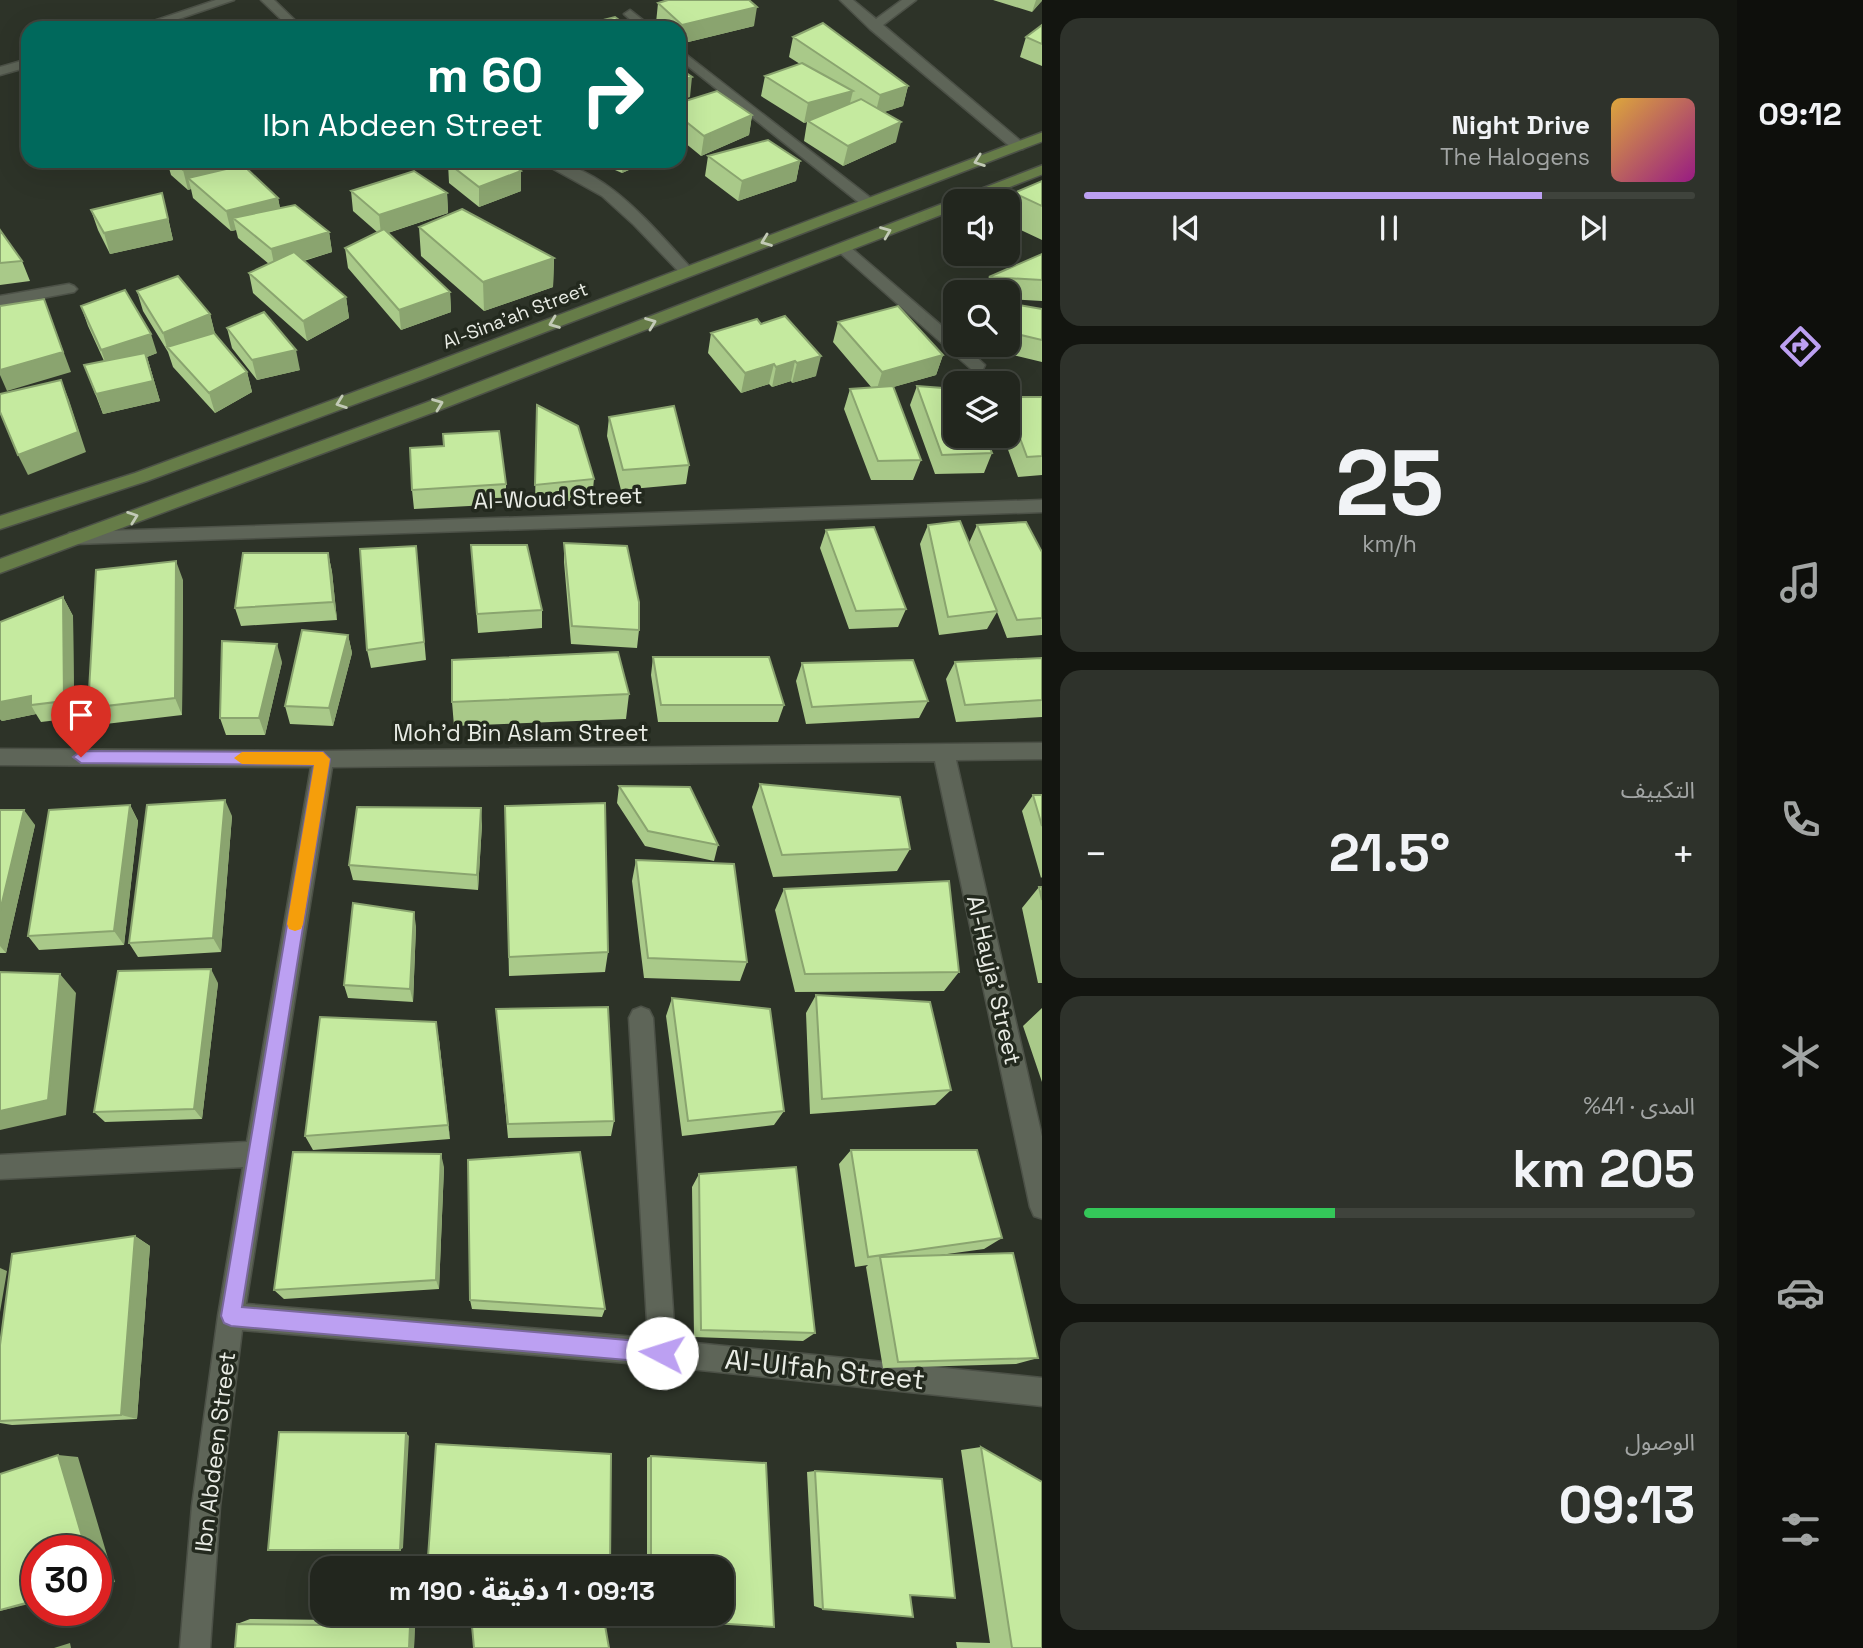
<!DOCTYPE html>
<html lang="ar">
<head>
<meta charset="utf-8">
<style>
	body { margin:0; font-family:"Space Grotesk","Noto Sans Arabic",sans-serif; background:#2e322b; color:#f1f3f6; direction:rtl; height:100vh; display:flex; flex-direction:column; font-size:26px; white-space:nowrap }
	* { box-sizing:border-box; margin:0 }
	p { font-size:23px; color:#a2a5a4 }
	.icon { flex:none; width:38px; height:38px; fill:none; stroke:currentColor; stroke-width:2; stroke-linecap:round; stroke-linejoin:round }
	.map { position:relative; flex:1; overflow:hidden; direction:ltr }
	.details { display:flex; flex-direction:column; gap:18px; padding:18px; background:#131510; width:695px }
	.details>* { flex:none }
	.top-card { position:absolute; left:21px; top:21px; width:665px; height:147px; border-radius:21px; box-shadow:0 7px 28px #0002,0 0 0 2px #3f433c; direction:rtl; background:#00695c; color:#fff; overflow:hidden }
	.controls { position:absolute; left:943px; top:189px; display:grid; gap:14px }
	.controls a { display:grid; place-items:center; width:77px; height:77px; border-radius:14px; background:#22261e; box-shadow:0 7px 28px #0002,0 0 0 2px #3f433c; font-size:35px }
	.speed { position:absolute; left:21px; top:1535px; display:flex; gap:14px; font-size:35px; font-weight:700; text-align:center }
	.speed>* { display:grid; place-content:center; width:91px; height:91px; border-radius:50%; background:#22261e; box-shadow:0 7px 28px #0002,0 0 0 2px #3f433c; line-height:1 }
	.speed .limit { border:10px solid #d22; background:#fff; color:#111 }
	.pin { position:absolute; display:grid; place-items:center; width:60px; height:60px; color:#fff; margin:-72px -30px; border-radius:50% 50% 50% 0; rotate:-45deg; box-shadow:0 0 7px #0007 }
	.pin .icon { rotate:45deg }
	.me { position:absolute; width:77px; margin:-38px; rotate:275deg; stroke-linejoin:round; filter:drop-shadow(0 0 5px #0008) }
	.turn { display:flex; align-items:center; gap:24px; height:147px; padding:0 28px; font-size:32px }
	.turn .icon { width:91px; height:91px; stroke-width:2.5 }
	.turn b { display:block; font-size:49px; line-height:60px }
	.big { font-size:52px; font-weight:800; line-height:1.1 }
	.details .tile { flex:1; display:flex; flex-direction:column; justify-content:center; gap:10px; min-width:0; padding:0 24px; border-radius:21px; background:#2e322b }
	.details .dial { align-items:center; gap:0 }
	.dial b { font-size:91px; line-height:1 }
	.song { display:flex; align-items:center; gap:21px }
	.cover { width:84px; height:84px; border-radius:10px; background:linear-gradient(135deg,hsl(40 70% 55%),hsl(310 70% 35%)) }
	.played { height:7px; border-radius:4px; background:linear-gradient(90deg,#bca0f2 75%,#3f433c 75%) }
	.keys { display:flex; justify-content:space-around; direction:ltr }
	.heat { display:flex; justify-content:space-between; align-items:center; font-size:38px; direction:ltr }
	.charge { height:10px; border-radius:5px; background:linear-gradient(90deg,#34c759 41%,#3f433c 0) }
	.trip { position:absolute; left:310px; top:1556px; width:424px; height:70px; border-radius:21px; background:#22261e; box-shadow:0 7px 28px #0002,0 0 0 2px #3f433c; font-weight:800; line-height:70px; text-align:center; direction:rtl }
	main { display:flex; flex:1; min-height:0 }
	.menu { display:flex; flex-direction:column; width:126px; justify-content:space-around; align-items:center; background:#0e0f0c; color:#a2a5a4 }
	.menu .icon { width:49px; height:49px }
	.menu .current { color:#bca0f2 }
	.menu b { font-size:32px; color:#f1f3f6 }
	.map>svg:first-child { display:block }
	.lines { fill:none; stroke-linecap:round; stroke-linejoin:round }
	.lane-casing { stroke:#4c5147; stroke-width:3 }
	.street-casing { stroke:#4c5147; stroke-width:3 }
	.secondary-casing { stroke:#4c5147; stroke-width:3 }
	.lane { fill:#5e6558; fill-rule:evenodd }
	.street { fill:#5e6558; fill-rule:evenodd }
	.secondary { fill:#667c48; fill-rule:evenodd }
	.wall { fill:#a9c989 }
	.shaded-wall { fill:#8aa46f }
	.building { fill:#c5ea9f; stroke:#8aa46f; stroke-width:2 }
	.oneway { stroke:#c2cab6 }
	.route { fill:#bca0f2; stroke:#7a689d; stroke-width:2 }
	.slow { fill:#f59e0b }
	.labels { text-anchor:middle; stroke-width:7; stroke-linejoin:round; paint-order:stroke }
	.far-street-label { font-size:19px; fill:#e9ece5; stroke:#23291e }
	.street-label { font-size:23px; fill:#e9ece5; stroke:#23291e }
	.near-street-label { font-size:28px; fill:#e9ece5; stroke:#23291e }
</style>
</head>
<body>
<main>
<nav class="menu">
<b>09:12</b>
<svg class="icon current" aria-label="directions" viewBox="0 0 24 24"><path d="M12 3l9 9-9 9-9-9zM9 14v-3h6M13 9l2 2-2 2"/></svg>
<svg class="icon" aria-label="music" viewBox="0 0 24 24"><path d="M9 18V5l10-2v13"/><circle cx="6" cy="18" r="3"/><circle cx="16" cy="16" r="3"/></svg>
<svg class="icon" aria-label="phone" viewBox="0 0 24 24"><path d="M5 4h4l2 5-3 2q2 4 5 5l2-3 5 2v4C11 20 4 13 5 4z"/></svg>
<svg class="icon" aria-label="climate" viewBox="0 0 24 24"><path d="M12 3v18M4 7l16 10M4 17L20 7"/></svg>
<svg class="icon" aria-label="car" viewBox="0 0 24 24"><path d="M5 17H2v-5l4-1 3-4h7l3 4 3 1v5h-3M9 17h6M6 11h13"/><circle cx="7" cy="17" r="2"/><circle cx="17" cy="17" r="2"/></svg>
<svg class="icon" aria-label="filters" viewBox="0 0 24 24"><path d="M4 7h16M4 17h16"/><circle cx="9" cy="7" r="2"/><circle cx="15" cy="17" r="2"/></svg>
</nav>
<section class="details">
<div class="tile">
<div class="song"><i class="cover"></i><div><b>Night Drive</b><p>The Halogens</p></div></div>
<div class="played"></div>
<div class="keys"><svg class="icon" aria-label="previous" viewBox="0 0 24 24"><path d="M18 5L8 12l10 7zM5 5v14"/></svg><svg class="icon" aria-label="pause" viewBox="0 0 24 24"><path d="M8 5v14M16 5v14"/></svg><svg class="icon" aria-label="next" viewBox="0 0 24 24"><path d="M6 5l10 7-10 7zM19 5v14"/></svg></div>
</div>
<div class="tile dial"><b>25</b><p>km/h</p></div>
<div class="tile"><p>التكييف</p>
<div class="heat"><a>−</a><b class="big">21.5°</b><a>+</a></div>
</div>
<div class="tile"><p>المدى · 41%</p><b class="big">205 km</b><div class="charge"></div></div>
<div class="tile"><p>الوصول</p><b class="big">09:13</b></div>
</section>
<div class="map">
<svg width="1043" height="1648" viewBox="0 0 1043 1648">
	<rect width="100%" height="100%" fill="#2d3328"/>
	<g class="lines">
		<g class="lane-casing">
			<path id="lane" d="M844 245 849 246 956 338V345H963L985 365 983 369H971L839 252 837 249 839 246Z"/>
		</g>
		<g class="street-casing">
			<path id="street" d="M216 0H234L152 28H133Z
				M261 0H274L303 28H290Z
				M840 0H853L876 19 902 0H916L883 25 1023 143V149H1013L870 29Z
				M630 10 653 28H640L624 14Z
				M679 49 872 199V205H862L679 59Z
				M28 59V67L0 75V67Z
				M539 161C603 161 652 227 692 269L694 272 692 275H682L634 225 602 196Z
				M69 284 74 286 77 289 74 292 0 306V296Z
				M1043 500V512L75 544 69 543 66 538 69 533 75 532Z
				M1043 743V759L956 760 1043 1141V1219L1034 1216 1030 1207 935 761 332 767 246 1304 648 1338 629 1018 633 1010 641 1007 649 1010 653 1018 675 1341 1043 1378V1406L662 1366 242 1330 220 1506 210 1648H180L192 1506 218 1316 243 1167 0 1179V1155L247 1142 311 767 0 765V749L323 751Z"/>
		</g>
		<g class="secondary-casing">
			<path id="secondary" d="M1043 132V141L423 379 147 481 0 529V516L135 473 411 371Z
				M1043 165V174L974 201H956V209L437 411 0 573V559L425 403Z"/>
		</g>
		<use href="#lane" class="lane"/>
		<use href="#street" class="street"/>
		<use href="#secondary" class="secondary"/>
	</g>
	<path class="wall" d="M993 0H1042L1032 12Z
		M658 3 754 26 680 44 679 43V28H662L656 23Z
		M1042 25V66L1020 57 1026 37Z
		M793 37 908 86 903 106 884 112 896 142 843 166 804 141 807 122 804 123 761 96 765 76 800 64 789 57Z
		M679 103 752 115 749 135 701 156 679 138Z
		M708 156 800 161 796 181 738 201 705 176Z
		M167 161H241L242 166 278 198 280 208 329 232 332 252 304 261 346 297 349 318 307 341 253 293 249 273 269 264 238 238 236 230 231 231 193 198 191 189 188 190 171 175Z
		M594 161H649L622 173Z
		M448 163 521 191 479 207 449 183Z
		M1042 181V240L1008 224V208L1014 193Z
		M351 191 447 193 448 213 388 233 450 292 451 312 401 330 348 268 345 248 377 232 353 211Z
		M91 210 167 213 173 240 110 254 98 230Z
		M419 227 554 258 553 287 484 311 421 256Z
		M0 230 22 261 30 281 0 285Z
		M1042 254V301L1008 299V292H983L989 277Z
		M137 291 210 314 215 334 247 372 252 392 215 413 173 367 168 352 143 311Z
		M1008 303 1042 309V362L970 345H1008Z
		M81 306 157 353 147 357 160 401 103 414 84 365 104 361 88 326Z
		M757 319 816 376 792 383 791 381 772 387 769 384 741 393 708 353 711 333Z
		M838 322 943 355 936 375 893 387 921 460 913 480H871L844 409 850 389 872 388 833 342Z
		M227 328 300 370 257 380 232 348Z
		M917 386 992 453 984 473 935 474 910 405Z
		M1008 397H1042V475L1018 477 1003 436H1008Z
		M537 405 594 479 592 499 535 504Z
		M609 417 689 465 686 484 621 490 607 436Z
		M506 484V504L414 509 412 490Z
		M928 525 969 543 977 525 1042 552V635L1007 638 997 612 987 629 939 635 920 544Z
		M826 530 906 609 898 627 849 629 820 548Z
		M564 543 639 630 637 648 571 644 564 562Z
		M471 545 542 610V628L478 633Z
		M416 546 426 660 371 668 367 650Z
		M328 553 332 572 337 620 241 626 235 608Z
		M183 580 182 715 97 725 88 708Z
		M63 597 73 616 74 718 41 722 36 714 2 721 0 719V622Z
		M348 635 352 653 333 726 290 724 285 706Z
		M653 657 784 705 778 722H658L651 675Z
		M1042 658V717L956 722 946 679 955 662Z
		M282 662 265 735H226L220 718Z
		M802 663 928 701 919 718 806 724 796 681Z
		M629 694 626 719 454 726 452 702Z
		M760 784 910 849 897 871 773 877 752 807Z
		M619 786 718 845 714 861 645 846 617 803Z
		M1033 795H1042V877L1041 878 1022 811Z
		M130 805 138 821 124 945 39 950 28 936Z
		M505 806 608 952 605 972 509 976Z
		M0 810 35 825 6 953H0Z
		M232 816 221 952 138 957 129 943Z
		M482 824 478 890 353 880 349 865Z
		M636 860 747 962 740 981 644 978 632 881Z
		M1039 887H1042V983H1038L1022 908Z
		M784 889 959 972 944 991 795 992 775 910Z
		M416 926 413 1002 348 998 344 985Z
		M218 983 202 1119 105 1122 94 1112Z
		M816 995 951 1090 935 1105 810 1114 806 1013Z
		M672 998 784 1111 774 1125 682 1136 666 1016Z
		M1042 1008V1082L1023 1026Z
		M496 1009 614 1121 611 1136 508 1138Z
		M439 1040 450 1139 313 1150 305 1136Z
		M851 1150 1002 1238 984 1249 940 1255 1038 1358 1016 1364 883 1368 866 1267 868 1265 855 1267 839 1164Z
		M444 1167 439 1289 284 1299 274 1290Z
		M699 1174 815 1333 803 1341 694 1337 692 1187Z
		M135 1236 150 1246 137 1419 12 1425 0 1423V1345Z
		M470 1300 605 1309 602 1317 472 1309Z
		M981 1447 1042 1648H957L956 1642 990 1643 961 1450Z
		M651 1456 766 1463 774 1627 651 1619 647 1616V1614H721V1568H647V1458Z
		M815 1471 910 1595 823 1609 814 1606 807 1472Z
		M540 1614H603L472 1626 475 1621Z
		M250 1619 415 1621 414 1648H235L237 1624Z"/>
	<path class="shaded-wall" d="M1036 0H1042V1L1032 12Z
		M757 7 754 26 680 44 682 25Z
		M692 77 690 97 679 101V81Z
		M908 86 903 106 875 115 880 95Z
		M853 91 848 111 808 121 807 122 804 123 808 103Z
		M752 115 749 135 701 156 704 136Z
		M901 122 896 142 843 166 848 146Z
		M218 161H241L244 175 188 178 191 189 188 190 183 170Z
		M623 161H649L622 173Z
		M800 161 796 181 738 201 742 181Z
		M521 171V191L479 207V187Z
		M162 193 173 240 110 254 104 233Z
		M447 193 448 213 381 235 379 215Z
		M278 198 282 219 233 218 236 230 231 231 226 211Z
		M329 232 332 252 275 269 271 249Z
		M554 258 553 287 484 311 483 282Z
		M450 292 451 312 401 330 399 310Z
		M346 297 349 318 307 341 303 321Z
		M44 299 71 372 7 391 0 375V370Z
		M210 314 215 334 167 348 163 333Z
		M151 334 157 353 147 357 160 401 103 414 96 394 108 370 101 350Z
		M296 350 300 370 257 380 252 360Z
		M943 355 936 375 876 392 882 372Z
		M821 356 816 376 792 383 797 363Z
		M795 361 791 381 772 387 776 367Z
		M774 364 769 384 741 393 745 373Z
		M247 372 252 392 215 413 209 393Z
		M61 380 69 400 86 452 28 475 18 455Z
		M328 553 332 572 337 620 333 602Z
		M176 561 183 580 182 715 175 698Z
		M63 597 73 616 74 718 64 701Z
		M348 635 352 653 333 726 329 708Z
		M277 644 282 662 265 735 259 718Z
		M31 696V705L36 714 2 721 0 719V702Z
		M225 800 232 816 221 952 213 938Z
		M130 805 138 821 124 945 114 931Z
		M481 808 482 824 478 890 477 875Z
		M24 810 35 825 6 953 0 946V911Z
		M414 912 416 926 413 1002 410 989Z
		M211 969 218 983 202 1119 194 1109Z
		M60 974 76 993 66 1115 0 1130V1111Z
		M436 1022 439 1040 450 1139 448 1125Z
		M441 1154 444 1167 439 1289 436 1280Z
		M135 1236 150 1246 137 1419 121 1415Z
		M0 1268 7 1271 0 1312Z
		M406 1433 409 1436 403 1548 400 1550Z
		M58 1455 78 1457 115 1582 96 1587V1550H86Z
		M37 1600V1602L0 1611V1610Z
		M415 1621 414 1648H409L410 1626Z
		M70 1643 71 1648H54Z"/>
	<path class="building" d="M668 0H749L757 7 682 25 658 3Z
		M615 17 630 28H571Z
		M823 23 908 86 880 95 793 37Z
		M1042 25V44L1026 37Z
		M802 63 853 91 808 103 765 76Z
		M679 68 692 77 679 81Z
		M717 91 752 115 704 136 679 116V103Z
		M861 99 901 122 848 146 808 121Z
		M768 140 800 161 742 181 708 156Z
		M173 161H218L183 170Z
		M453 161H506L521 171 479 187 448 163Z
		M243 165 278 198 226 211 188 178Z
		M414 171 447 193 379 215 351 191Z
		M1042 181V206L1014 193Z
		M162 193 168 219 104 233 91 210Z
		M295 205 329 232 271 249 233 218Z
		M462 209 554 258 483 282 419 227Z
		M384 229 450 292 399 310 345 248Z
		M0 230 22 261 0 263Z
		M294 252 346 297 303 321 249 273Z
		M1042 254V280L989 277Z
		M178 276 210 314 163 333 137 291Z
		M125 290 151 334 101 350 81 306Z
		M44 299 63 352 0 370V306Z
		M1008 303 1042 309V340L1008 332Z
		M898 306 943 355 882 372 838 322Z
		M264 312 296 350 252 360 227 328Z
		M785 316 821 356 797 363 795 361 776 367 774 364 745 373 711 333 757 319 761 324Z
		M214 333 247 372 209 393 167 347Z
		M145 353 153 381 96 394 84 365Z
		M61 380 78 432 18 455 0 412V394Z
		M893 386 921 460 878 461 850 389Z
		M917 386 956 389V436H985L992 453 942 455Z
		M1008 397H1042V456L1027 457 1008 406Z
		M537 405 578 426 594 479 535 485Z
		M674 406 689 465 623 470 609 417Z
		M499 431 506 484 412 490 410 448 444 446 443 434Z
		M960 521 997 611 948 617 928 525Z
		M1026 522 1042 552V618L1017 620 977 525Z
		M874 527 906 609 856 611 826 530Z
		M564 543 627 546 639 602V630L572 626Z
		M471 545H527L542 610 477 614Z
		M416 546 424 642 367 650 360 549Z
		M243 553H328L333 602 235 608Z
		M176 561 175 698 88 708 96 570Z
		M63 597 64 701 31 705V696L0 702V622Z
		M302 630 348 635 329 708 285 706Z
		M222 641 277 644 259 718H220Z
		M618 652 629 694 452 702V660Z
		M653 657H769L784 705H661Z
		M1042 658V700L965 705 955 662Z
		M913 660 928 701 812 707 802 663Z
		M760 784 900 797 910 849 782 855Z
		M619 786 690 787 718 845 648 831Z
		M1033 795H1042V826Z
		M225 800 213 938 129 943 147 805Z
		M605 803 608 952 509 957 505 806Z
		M130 805 114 931 28 936 49 810Z
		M357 807 481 808 477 875 349 865Z
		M0 810H24L0 911Z
		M636 860 734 864 747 962 648 958Z
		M949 881 959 972 805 974 784 889Z
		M1039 887H1042V900Z
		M353 903 414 912 410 989 344 985Z
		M211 969 194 1109 94 1112 118 971Z
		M0 972 60 974 48 1100 0 1111Z
		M816 995 930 1002 951 1090 822 1099Z
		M672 998 770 1009 784 1111 688 1121Z
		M608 1007 614 1121 508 1124 496 1009Z
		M320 1017 436 1022 448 1125 305 1136Z
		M851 1150H977L1002 1238 868 1257Z
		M293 1152 441 1154 436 1280 274 1290Z
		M580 1152 605 1309 470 1300 468 1160Z
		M796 1167 815 1333 701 1330 699 1174Z
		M135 1236 121 1415 0 1421V1345L12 1254Z
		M1013 1253 1038 1358 898 1362 880 1257Z
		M279 1432 406 1433 400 1550H268Z
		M436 1444 611 1454 610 1568 428 1557Z
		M981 1447 1042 1482V1648H1012Z
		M58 1455 86 1550H37V1600L0 1610V1474Z
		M651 1456 766 1463 774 1627 651 1619V1614H721V1568H651Z
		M815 1471 942 1479 955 1598 910 1595 913 1617 823 1609Z
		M585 1614H603L609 1648H474L472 1626Z
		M237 1624 410 1626 409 1648H235Z"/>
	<defs><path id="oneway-chevron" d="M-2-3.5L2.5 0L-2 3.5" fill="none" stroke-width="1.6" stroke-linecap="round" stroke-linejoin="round" transform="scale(1.75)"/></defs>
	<g class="oneway">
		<use href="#oneway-chevron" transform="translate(979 161) rotate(160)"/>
		<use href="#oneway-chevron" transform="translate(886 232) rotate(-22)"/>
		<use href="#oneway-chevron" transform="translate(766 241) rotate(159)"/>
		<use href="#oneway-chevron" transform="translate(554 323) rotate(159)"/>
		<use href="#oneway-chevron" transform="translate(651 323) rotate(-21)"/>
		<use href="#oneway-chevron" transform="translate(341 403) rotate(160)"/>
		<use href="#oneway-chevron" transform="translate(438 404) rotate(-21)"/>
		<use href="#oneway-chevron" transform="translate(133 517) rotate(-20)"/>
	</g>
	<path class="route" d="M81 751 323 752 330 759 242 1307 662 1343 670 1346 673 1353 670 1360 662 1363 231 1326 224 1323 221 1316 314 765 81 763 73 757Z"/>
	<path class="slow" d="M242 752H323L330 759 303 924 301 929 295 931 289 929 287 924 314 765 242 764 234 758Z"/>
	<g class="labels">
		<g class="far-street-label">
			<text transform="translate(515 315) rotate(-21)" y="7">Al-Sina'ah Street</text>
		</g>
		<g class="street-label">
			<text transform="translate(558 498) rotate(-2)" y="8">Al-Woud Street</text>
			<text x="521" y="741">Moh’d Bin Aslam Street</text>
			<text transform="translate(994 980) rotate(77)" y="8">Al-Hayja’ Street</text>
			<text transform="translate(215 1452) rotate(-83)" y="8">Ibn Abdeen Street</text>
		</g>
		<g class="near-street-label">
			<text transform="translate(825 1369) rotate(6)" y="10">Al-Ulfah Street</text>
		</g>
	</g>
</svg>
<div class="controls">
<a><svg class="icon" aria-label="sound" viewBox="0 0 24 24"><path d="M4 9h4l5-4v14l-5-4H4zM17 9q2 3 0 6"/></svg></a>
<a><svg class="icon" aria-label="search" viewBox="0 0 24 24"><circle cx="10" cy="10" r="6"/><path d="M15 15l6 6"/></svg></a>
<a><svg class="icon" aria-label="layers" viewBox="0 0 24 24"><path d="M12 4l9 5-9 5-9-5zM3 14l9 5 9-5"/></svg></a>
</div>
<div class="speed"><div class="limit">30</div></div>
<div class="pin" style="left:81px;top:757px;background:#d93025"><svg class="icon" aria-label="arrive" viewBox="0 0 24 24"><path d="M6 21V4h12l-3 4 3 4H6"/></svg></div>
<svg class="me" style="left:662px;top:1353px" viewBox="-20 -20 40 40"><circle r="19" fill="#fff"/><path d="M0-13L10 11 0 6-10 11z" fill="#bca0f2"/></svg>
<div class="trip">09:13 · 1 دقيقة · 190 m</div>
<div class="top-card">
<div class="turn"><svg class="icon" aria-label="right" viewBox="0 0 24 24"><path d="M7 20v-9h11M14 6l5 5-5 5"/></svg><div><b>60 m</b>Ibn Abdeen Street</div></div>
</div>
</div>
</main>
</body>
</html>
